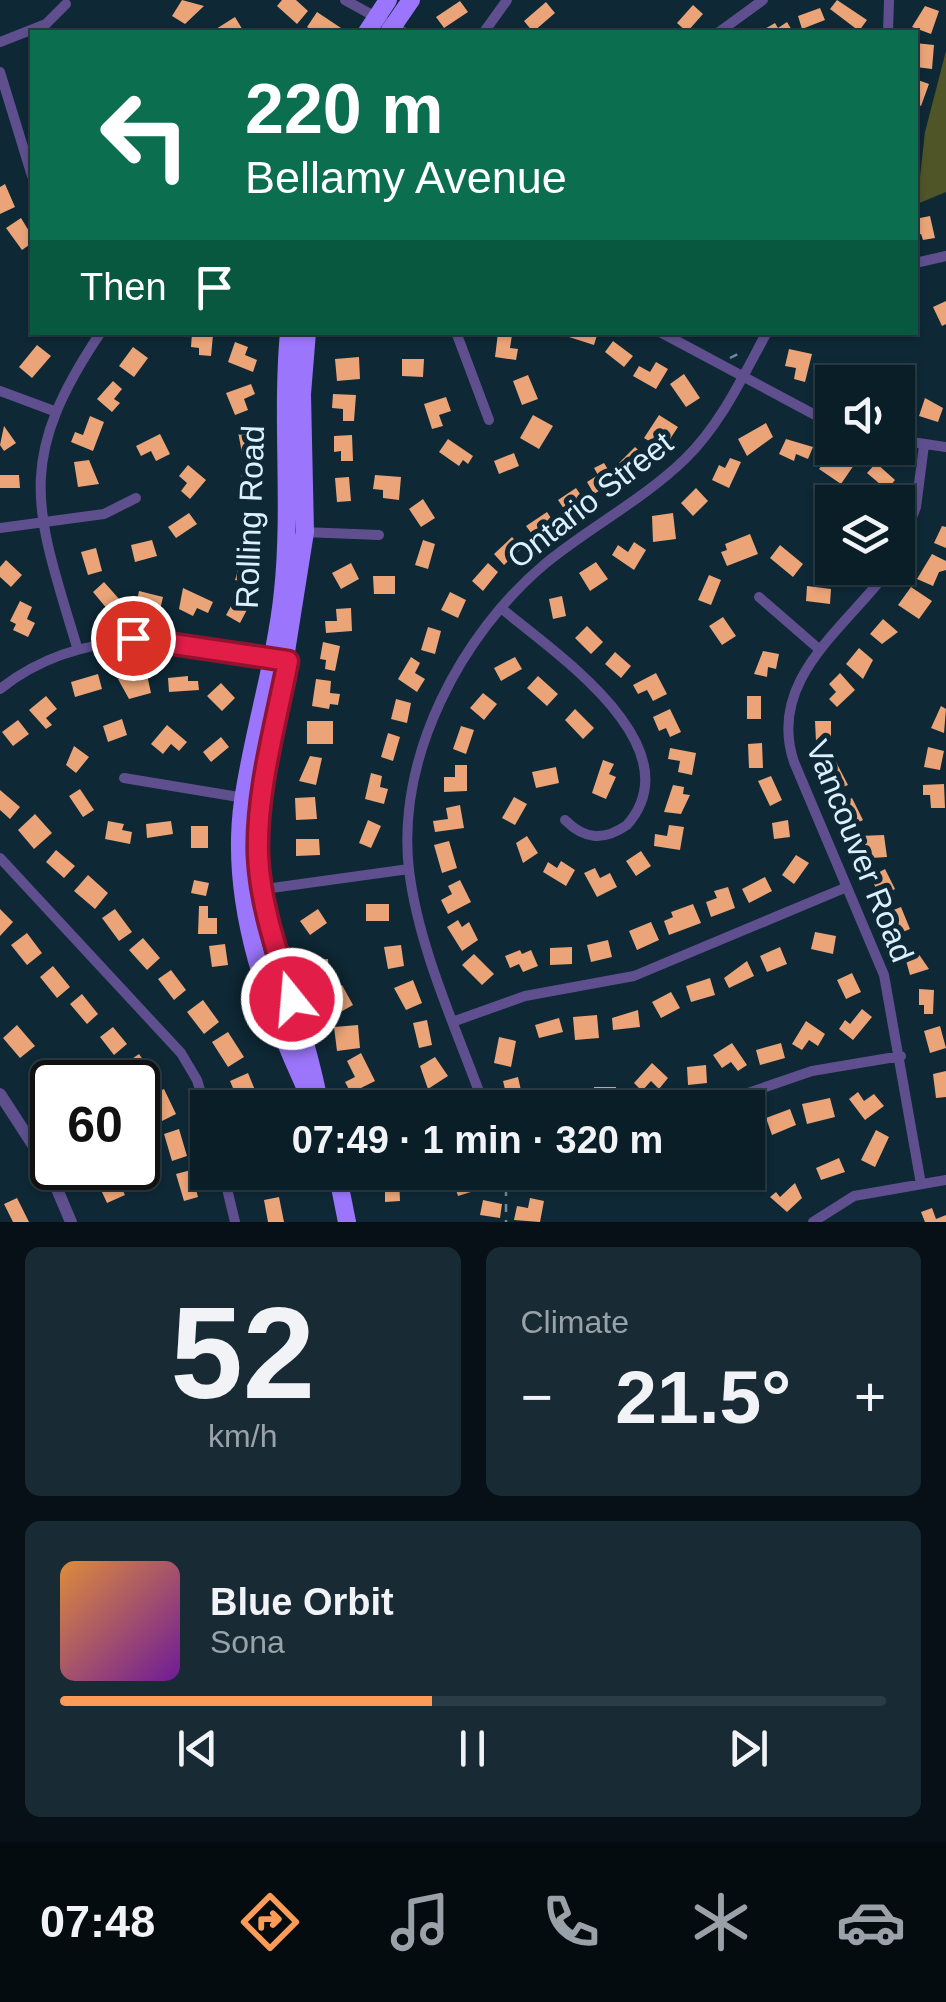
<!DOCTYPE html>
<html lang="en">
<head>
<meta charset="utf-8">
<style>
	body { margin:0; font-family:Helvetica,sans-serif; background:#182b34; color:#f1f3f6; height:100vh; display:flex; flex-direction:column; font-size:38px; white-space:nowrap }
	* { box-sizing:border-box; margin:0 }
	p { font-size:32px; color:#99a2a8 }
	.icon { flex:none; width:55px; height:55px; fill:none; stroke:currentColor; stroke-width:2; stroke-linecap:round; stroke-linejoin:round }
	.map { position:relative; height:1222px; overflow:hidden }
	.panel { display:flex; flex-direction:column; gap:25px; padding:25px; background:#061016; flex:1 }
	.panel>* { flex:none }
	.top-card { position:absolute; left:30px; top:30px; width:888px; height:305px; border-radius:0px; box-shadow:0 2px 8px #0004,0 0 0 2px #2a3c45; background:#0b6e4f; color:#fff; overflow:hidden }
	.tools { position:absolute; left:815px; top:365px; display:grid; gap:20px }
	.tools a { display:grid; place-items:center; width:100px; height:100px; border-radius:0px; background:#0a1e28; box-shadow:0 2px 8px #0004,0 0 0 2px #2a3c45; font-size:50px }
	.speed { position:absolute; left:30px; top:1060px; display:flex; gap:20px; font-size:50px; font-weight:700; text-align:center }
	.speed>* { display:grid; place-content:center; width:130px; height:130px; border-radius:50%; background:#0a1e28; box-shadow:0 2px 8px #0004,0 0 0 2px #2a3c45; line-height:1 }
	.speed .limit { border:5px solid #111; border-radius:15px; background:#fff; color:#111 }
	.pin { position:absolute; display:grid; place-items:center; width:85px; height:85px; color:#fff; margin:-42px; border:5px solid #fff; border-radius:50%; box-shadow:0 2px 10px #0007 }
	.me { position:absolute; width:110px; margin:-55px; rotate:343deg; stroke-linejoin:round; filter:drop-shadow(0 0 8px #0008) }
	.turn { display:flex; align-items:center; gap:35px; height:210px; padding:0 50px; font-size:45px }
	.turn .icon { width:130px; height:130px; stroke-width:2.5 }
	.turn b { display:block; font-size:70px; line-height:85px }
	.then { display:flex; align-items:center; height:95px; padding:0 50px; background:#0003; gap:20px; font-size:38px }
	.big { font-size:75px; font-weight:600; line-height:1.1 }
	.panel .card { flex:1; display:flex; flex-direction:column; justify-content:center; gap:15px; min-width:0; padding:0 35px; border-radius:15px; background:#182b34 }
	.panel .dial { align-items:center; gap:0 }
	.dial b { font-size:130px; line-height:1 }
	.song { display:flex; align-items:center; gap:30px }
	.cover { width:120px; height:120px; border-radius:15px; background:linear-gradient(135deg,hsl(30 70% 55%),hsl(280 70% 35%)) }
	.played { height:10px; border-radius:5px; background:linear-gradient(90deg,#fe9c57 45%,#2a3c45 45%) }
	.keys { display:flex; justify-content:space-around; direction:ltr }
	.heat { display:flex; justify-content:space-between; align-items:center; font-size:55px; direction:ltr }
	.panel .tiles { flex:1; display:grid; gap:25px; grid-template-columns:1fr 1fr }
	.card:last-child { grid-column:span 2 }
	.trip { position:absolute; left:190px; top:1090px; width:575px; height:100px; border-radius:0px; background:#0a1e28; box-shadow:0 2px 8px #0004,0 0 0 2px #2a3c45; font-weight:600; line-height:100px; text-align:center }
	.menu { display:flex; height:160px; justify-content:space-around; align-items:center; background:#040c10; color:#99a2a8 }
	.menu .icon { width:70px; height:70px }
	.menu .selected { color:#fe9c57 }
	.menu b { font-size:45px; color:#f1f3f6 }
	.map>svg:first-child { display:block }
	.forest { fill:#505527 }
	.building { fill:#eaa477 }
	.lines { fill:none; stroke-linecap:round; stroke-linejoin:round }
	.path { stroke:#738c99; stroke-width:2.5; stroke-dasharray:8 8; stroke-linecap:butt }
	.minor { stroke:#5f4f8f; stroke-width:10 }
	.tertiary { stroke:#5f4f8f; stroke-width:12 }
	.primary { stroke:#9b75fb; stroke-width:18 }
	.route-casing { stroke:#92132f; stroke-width:25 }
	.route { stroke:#e11d48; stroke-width:18 }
	.labels { text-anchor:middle; stroke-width:10; stroke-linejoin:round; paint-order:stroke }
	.street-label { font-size:32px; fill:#daf1ff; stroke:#0e2835 }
</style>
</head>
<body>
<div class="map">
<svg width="946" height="1222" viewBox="0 0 946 1222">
	<rect width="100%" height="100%" fill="#0e2835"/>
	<path class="forest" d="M946 51V192L917 204 925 132Z"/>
	<path class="building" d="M182 0 204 6 185 24 172 16Z
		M282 0H296L308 11 297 24 277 6Z
		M837 0 867 20 859 31 830 9Z
		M460 1 468 12 444 28 436 17Z
		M546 2 555 13 533 32 524 21Z
		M693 5 703 14 687 32 677 23Z
		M925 6 939 11 931 34 912 27Z
		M820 8 825 20 802 29 798 16Z
		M317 12 347 32H315L307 27Z
		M235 17 244 32H218L216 29Z
		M787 22 793 32 763 30 775 23 778 28Z
		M915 43 934 45 932 69 916 67Z
		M915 79 929 84 921 106 915 104Z
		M5 184 15 207 0 214V187Z
		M930 216 935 238 923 240 921 234 915 235V219Z
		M21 218 32 236V243L22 250 6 228Z
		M946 301V324L942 326 933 307Z
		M571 332H598L594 345 569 337Z
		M192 333 213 335 211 356 199 355V348L191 347Z
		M498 333 512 335 510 348 518 349 516 360 495 357Z
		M613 341 633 356 624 367 605 352Z
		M235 342 248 347 245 355 257 360 253 372 228 362Z
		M37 345 51 356 32 378 19 367Z
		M133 347 148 358 134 377 119 366Z
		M789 349 812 354 805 382 794 379 796 368 785 366Z
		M359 357 360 379 337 381 335 359Z
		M402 359H424L423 377 402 376Z
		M656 362 668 369 656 389 633 376 639 366 650 372Z
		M838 368 851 382H832L826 395 818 387Z
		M684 374 700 398 686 407 670 384Z
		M528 375 538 399 522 405 513 381Z
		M113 381 122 389 114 399 120 403 112 412 97 399Z
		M251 384 255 394 244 399 248 410 235 415 226 393Z
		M333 394 356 395 354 421H343V409L332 408Z
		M446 397 451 411 439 415 443 426 432 429 424 404Z
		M925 398 943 408 938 422 919 416Z
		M533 415 553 426 539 449 520 438Z
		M659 415 678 427 670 439 661 433 654 444 644 438Z
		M90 416 104 422 93 451 71 442 75 432 83 435Z
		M766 423 773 437 747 456 738 439Z
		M4 426 16 443 4 451 0 445Z
		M254 429 258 450 242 453 238 432Z
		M160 434 170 454 156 461 151 451 141 456 136 446Z
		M352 435 353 461H341V451L334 452V436Z
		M448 439 473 456 468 464 463 460 459 466 439 452Z
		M786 439 813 447 808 459 796 454 794 461 779 454Z
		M635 447 647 458 631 476 618 464Z
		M514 453 519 466 499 474 494 461Z
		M842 456 854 465 841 484 819 469 826 459 835 466Z
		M730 458 741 462 729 488 712 480 719 465 725 468Z
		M89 460 99 484 78 487 74 462Z
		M604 463 615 481 594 494 587 482 598 475 594 468Z
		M876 463 895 480 887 490 867 473Z
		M188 465 206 480 190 499 181 491 187 483 179 476Z
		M254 471 258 491 245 494 241 473Z
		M0 475H19L20 488H0Z
		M375 475 401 477 399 500 383 498V490L373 489Z
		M349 477 351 501 337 502 335 478Z
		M576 488 586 503 568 515 558 500Z
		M696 488 708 501 693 516 681 503Z
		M423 499 435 518 421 527 409 509Z
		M547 512 555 524 535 538 526 526Z
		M189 513 197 524 176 538 168 527Z
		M673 513 676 539 653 542 652 516Z
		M243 518 259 521 255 541 240 539Z
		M942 526 946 527V548L934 543Z
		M750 534 758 554 727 566 721 552 727 550 725 544Z
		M512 537 522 548 504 565 494 554Z
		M152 540 157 556 135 562 131 545Z
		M423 540 435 544 428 569 415 565Z
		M634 542 646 550 634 570 612 555 618 545 628 552Z
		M780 545 803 564 793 577 770 558Z
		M96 548 102 571 88 575 81 552Z
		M932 554 946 561V570L939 572 933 586 917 579Z
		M242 556 258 558 256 573 247 572 246 582 235 580Z
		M6 560 22 575 11 587 0 577V567Z
		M596 562 608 579 590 591 579 573Z
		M351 563 359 579 341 589 332 573Z
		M488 563 498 572 483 591 472 581Z
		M709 575 721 580 711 605 698 600Z
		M373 576H395V594H374Z
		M104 582 120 600 108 610 93 592Z
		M807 586 831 589 830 604 806 601Z
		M911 587 932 601 919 619 898 605Z
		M183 588 213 602 208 613 197 608 193 616 179 609Z
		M139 591 163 597 160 610 136 606Z
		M450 592 466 600 458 618 441 610Z
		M562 596 566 616 553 619 549 599Z
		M236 597 250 604 240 623 226 615Z
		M20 601 32 607 27 619 35 623 28 637 13 630 16 624 10 621Z
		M351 608 352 631 326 633 325 621H337L336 609Z
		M723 617 736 636 722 645 709 626Z
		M883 619 898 632 882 644 870 634Z
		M587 626 603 642 591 654 575 638Z
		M428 627 441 631 435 654 421 650Z
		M323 642 340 646 335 671 325 669 326 660 320 659Z
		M859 648 873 660 863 679 846 664Z
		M763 651 779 654 776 669 768 667 767 677 754 674Z
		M615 652 631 666 621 678 605 664Z
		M411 657 420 663 415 673 425 679 417 692 398 679Z
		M515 657 522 669 501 681 494 668Z
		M131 671 137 681 147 675 151 693 129 699 118 679Z
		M656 673 667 694 653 701 647 690 638 694 633 685Z
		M840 673 855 690 837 707 829 699 836 692 829 684Z
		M98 674 102 689 75 697 71 682Z
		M188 676V681H198L199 690 169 692 168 678Z
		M538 676 558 694 547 706 527 688Z
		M316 679 331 681 330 693 340 694 338 705 330 704 329 709 312 706Z
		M221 683 235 698 222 711 207 696Z
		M483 693 497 704 484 720 470 708Z
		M46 696 57 709 46 718 52 725 46 729 29 710Z
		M747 696H761V719H747Z
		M396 699 411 703 407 723 391 719Z
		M941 706 946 709 944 733 931 728Z
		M575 709 594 728 583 739 565 720Z
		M670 709 681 732 670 737 666 728 659 731 653 717Z
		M122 719 127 735 108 742 103 726Z
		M18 720 29 734 13 746 2 732Z
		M307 721H333V744H307Z
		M815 721H831V742H816Z
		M167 725 187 742 179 751 171 744 163 754 151 744Z
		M461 726 474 730 466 754 453 749Z
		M388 733 400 737 393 761 381 757Z
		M221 737 229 747 211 762 203 752Z
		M762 743 763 768H749L748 744Z
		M74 746 89 757 76 773 66 765Z
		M928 747 944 751 940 770 924 767Z
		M670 748 696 753 692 775 678 772 680 761 668 759Z
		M310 756 322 758 316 785 299 781Z
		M603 760 614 764 609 774 616 777 606 799 592 793Z
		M835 760 848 785 835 790 823 765Z
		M455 765H467V791L444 792V777H455Z
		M556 767 559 783 536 788 532 772Z
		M371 773 382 776 380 787 388 789 384 804 365 799Z
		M771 776 782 800 770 806 758 781Z
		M944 784 945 808H931L930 795H923V785Z
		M673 785 684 787 683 794 690 795 681 814 664 812Z
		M80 789 94 810 83 817 69 796Z
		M0 790 20 807 10 819 0 810Z
		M315 797 317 819 296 820 295 798Z
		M514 797 527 804 515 825 502 818Z
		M852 798 863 820 851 826 840 804Z
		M460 805 464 828 435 832 433 821 448 819 446 808Z
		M35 814 52 833 34 849 18 830Z
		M368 820 381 826 371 848 359 843Z
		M788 820 790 837 774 839 772 823Z
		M108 821 124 824 122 830 132 832 130 844 105 839Z
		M171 821 173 834 147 838 146 824Z
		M669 825 684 827 680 850 654 846 655 834 667 836Z
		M191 826H208V848H191Z
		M884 835 887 857 871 858 870 847 859 848 858 836Z
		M527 836 538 853 523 863 516 843Z
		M296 839H319L320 855 296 856Z
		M449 841 457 868 442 873 434 845Z
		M56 850 75 866 64 878 46 862Z
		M641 851 651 866 636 876 626 861Z
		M796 855 809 863 794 884 782 875Z
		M561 861 575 870 566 886 543 872 548 862 557 868Z
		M595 868 600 878 610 873 617 887 597 897 584 873Z
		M885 869 895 889 881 897 870 877Z
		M88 875 108 893 95 909 74 891Z
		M765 877 772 891 749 903 742 889Z
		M194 880 209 883 206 896 191 893Z
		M460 880 471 902 448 914 441 900 452 894 448 886Z
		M728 887 735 908 711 917 706 902 717 898 714 891Z
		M366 904H389V921H366Z
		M693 904 701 923 669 935 664 921 673 917 671 912Z
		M199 906H208V918H217V934H198Z
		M901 907 910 929 895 935 886 913Z
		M0 909 13 922 0 936Z
		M115 909 132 932 119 941 102 918Z
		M318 909 327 923 310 935 300 921Z
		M458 920 462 927 469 922 478 940 462 951 447 927Z
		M651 922 659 940 637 950 629 931Z
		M815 932 836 936 833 954 811 949Z
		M27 933 42 953 27 965 11 945Z
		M143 938 160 958 147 970 129 950Z
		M608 940 612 957 591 962 587 945Z
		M225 944 228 965 212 967 209 946Z
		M401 945 404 966 388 969 384 947Z
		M572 947V964L550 965V948Z
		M780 947 787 964 767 972 760 956Z
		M520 950 522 954 531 950 538 966 523 972 519 964 510 968 505 956Z
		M918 953 929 969 910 975 905 957Z
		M474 954 494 974 482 985 462 965Z
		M328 959 329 979 314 980 313 960Z
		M747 961 754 976 729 988 724 978Z
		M53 966 70 987 57 998 40 977Z
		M171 970 186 990 174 1000 158 979Z
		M852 973 861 992 846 999 837 980Z
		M710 978 715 995 691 1002 686 986Z
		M413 980 422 1003 406 1010 394 988Z
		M342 985 353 1005 330 1018 324 1007 334 1001 329 992Z
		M919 989 934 990 933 1014H924V1005H919Z
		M671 992 680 1008 661 1018 652 1002Z
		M82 994 98 1014 87 1024 70 1004Z
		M203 1000 219 1022 204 1034 187 1012Z
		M862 1009 872 1017 853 1040 839 1029 845 1020 850 1024Z
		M638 1010 640 1027 613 1030 612 1018Z
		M597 1015 599 1038 575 1040 573 1017Z
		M559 1018 563 1032 539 1038 535 1025Z
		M427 1020 432 1045 419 1048 413 1023Z
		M806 1021 825 1034 818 1046 809 1040 802 1050 792 1044Z
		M17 1025 35 1046 20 1058 3 1038Z
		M358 1025 360 1048 337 1051 334 1027Z
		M940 1026 946 1048 930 1053 924 1031Z
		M113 1027 127 1044 114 1055 100 1037Z
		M228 1032 244 1057 228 1067 212 1042Z
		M499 1037 516 1041 511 1067 494 1063Z
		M732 1043 747 1065 738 1071 731 1062 722 1068 713 1055Z
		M781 1043 785 1058 760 1065 756 1050Z
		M361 1053 375 1081 351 1093 345 1082 355 1077 347 1061Z
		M139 1054 155 1077 138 1089 123 1065Z
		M435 1057 448 1076 428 1089 420 1066Z
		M47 1058 62 1082H52L46 1092 31 1069Z
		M652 1063 668 1078 659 1089 651 1081 642 1091 634 1083Z
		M706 1065 707 1083 688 1085 687 1067Z
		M946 1071V1097L936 1098 933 1074Z
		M248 1073 257 1095 241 1107 230 1081Z
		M518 1077 522 1095 530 1093 532 1101 515 1105 508 1102 503 1081Z
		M594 1087H616V1102L593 1108Z
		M164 1089 176 1114 160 1122 148 1097Z
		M858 1092 864 1101 874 1094 884 1106 865 1120 849 1099Z
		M452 1093 456 1108H440L438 1096Z
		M830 1098 835 1117 807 1124 802 1104Z
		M790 1109 796 1125 772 1135 766 1118Z
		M756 1124 760 1145 748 1148V1126Z
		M179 1129 187 1156 172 1161 164 1134Z
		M876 1130 889 1137 875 1167 861 1160Z
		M839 1158 845 1172 821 1180 816 1168Z
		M191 1170 198 1197 184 1201 176 1174Z
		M113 1171 125 1195 107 1203 96 1179Z
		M257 1172H272L275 1184 261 1188Z
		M468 1172 474 1191 458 1196 451 1175Z
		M541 1172H559V1186H541Z
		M661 1172H685L687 1176 667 1185Z
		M399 1178 400 1201 385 1202V1191H373L372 1179Z
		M795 1183 802 1198 787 1212 770 1197 776 1192 780 1197Z
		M279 1197 284 1222H268L264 1200Z
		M17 1198 29 1222H13L4 1204Z
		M530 1198 544 1201 540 1222 514 1220 517 1206 528 1208Z
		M483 1200 502 1204 500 1218 480 1215Z
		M932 1208 936 1219 946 1215V1222H925L921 1212Z"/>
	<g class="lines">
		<path class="path" d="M730 358 744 351
			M506 1172V1222"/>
		<path class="minor" d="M345 0 403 32
			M484 32 507 0
			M719 32 763 0
			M888 32 889 0
			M0 42 46 24 66 4
			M0 72 32 176
			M915 263 946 256
			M456 332 489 420
			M660 332 832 424
			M0 391 54 411
			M898 440 946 447
			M0 528 104 514 136 498
			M303 532 379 535
			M898 554 916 507 924 445
			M890 568C847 627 766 679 794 762L884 975 921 1184
			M759 597 820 650
			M501 608C552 651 696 746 627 825 604 841 585 840 565 820
			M77 647C35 508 14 461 101 332
			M0 689C84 623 177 639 275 658
			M124 778 263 801
			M0 858 181 1053 197 1080 208 1116
			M243 892 409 869
			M455 1021 525 996 634 976 847 887
			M485 1108C458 1032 419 951 409 870 396 757 461 634 546 563 590 527 644 499 685 459 721 424 743 376 767 332
			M704 1108 812 1071 901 1056
			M223 1172 235 1222
			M813 1222 854 1196 946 1180"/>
		<path class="tertiary" d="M0 1094 48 1168 71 1222"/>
		<path class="primary" d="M367 32 388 0
			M389 32 411 0
			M289 332C281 419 292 505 283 591 276 661 253 731 243 801 228 906 270 1014 315 1108
			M307 332 302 394 305 532 258 828C257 922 301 1006 318 1097
			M337 1172 347 1222"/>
	</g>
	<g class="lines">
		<g class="route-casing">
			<path id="route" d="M133 638 288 661C276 723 256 791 258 855 260 904 277 952 292 999"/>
		</g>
		<use href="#route" class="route"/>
	</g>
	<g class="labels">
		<g class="street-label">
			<text transform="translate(590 500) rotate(-38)" y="11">Ontario Street</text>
			<text transform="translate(250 517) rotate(-88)" y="11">Rolling Road</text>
			<text transform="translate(860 851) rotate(68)" y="11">Vancouver Road</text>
		</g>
	</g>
</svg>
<div class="tools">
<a><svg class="icon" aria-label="sound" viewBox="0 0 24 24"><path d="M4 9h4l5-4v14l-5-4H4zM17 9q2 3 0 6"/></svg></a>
<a><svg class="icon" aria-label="layers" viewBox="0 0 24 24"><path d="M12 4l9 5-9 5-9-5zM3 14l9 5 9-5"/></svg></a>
</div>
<div class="speed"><div class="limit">60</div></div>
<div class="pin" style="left:133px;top:638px;background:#d93025"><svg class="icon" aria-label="arrive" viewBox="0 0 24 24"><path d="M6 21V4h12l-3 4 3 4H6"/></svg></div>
<svg class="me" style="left:292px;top:999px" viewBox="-20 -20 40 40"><circle r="17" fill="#e11d48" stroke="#fff" stroke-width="3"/><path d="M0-11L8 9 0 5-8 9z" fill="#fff"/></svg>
<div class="trip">07:49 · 1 min · 320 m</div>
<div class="top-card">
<div class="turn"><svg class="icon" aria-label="left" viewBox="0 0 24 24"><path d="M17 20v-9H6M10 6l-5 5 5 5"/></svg><div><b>220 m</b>Bellamy Avenue</div></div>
<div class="then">Then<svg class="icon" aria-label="arrive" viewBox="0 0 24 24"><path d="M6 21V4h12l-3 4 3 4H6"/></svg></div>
</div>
</div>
<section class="panel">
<div class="tiles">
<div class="card dial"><b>52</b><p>km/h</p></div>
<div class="card"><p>Climate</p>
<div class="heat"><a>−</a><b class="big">21.5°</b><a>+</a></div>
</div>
<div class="card">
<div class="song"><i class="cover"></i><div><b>Blue Orbit</b><p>Sona</p></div></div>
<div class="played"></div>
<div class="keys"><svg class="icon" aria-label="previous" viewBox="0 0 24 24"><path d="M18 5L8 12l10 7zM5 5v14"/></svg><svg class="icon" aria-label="pause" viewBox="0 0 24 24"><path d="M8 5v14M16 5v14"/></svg><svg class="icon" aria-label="next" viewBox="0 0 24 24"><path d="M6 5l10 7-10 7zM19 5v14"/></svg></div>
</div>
</div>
</section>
<nav class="menu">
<b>07:48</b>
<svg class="icon selected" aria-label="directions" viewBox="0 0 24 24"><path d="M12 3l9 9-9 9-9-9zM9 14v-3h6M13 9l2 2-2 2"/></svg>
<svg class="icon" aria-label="music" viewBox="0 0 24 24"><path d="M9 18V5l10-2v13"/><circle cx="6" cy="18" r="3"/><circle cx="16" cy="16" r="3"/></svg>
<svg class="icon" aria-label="phone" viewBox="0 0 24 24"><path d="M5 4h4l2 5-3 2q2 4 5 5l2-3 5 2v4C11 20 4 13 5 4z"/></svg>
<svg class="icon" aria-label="climate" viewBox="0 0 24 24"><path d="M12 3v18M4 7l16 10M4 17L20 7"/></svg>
<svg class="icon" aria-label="car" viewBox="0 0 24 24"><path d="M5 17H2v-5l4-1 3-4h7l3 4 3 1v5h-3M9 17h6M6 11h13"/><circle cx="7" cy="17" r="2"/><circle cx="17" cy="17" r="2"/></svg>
</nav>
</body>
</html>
